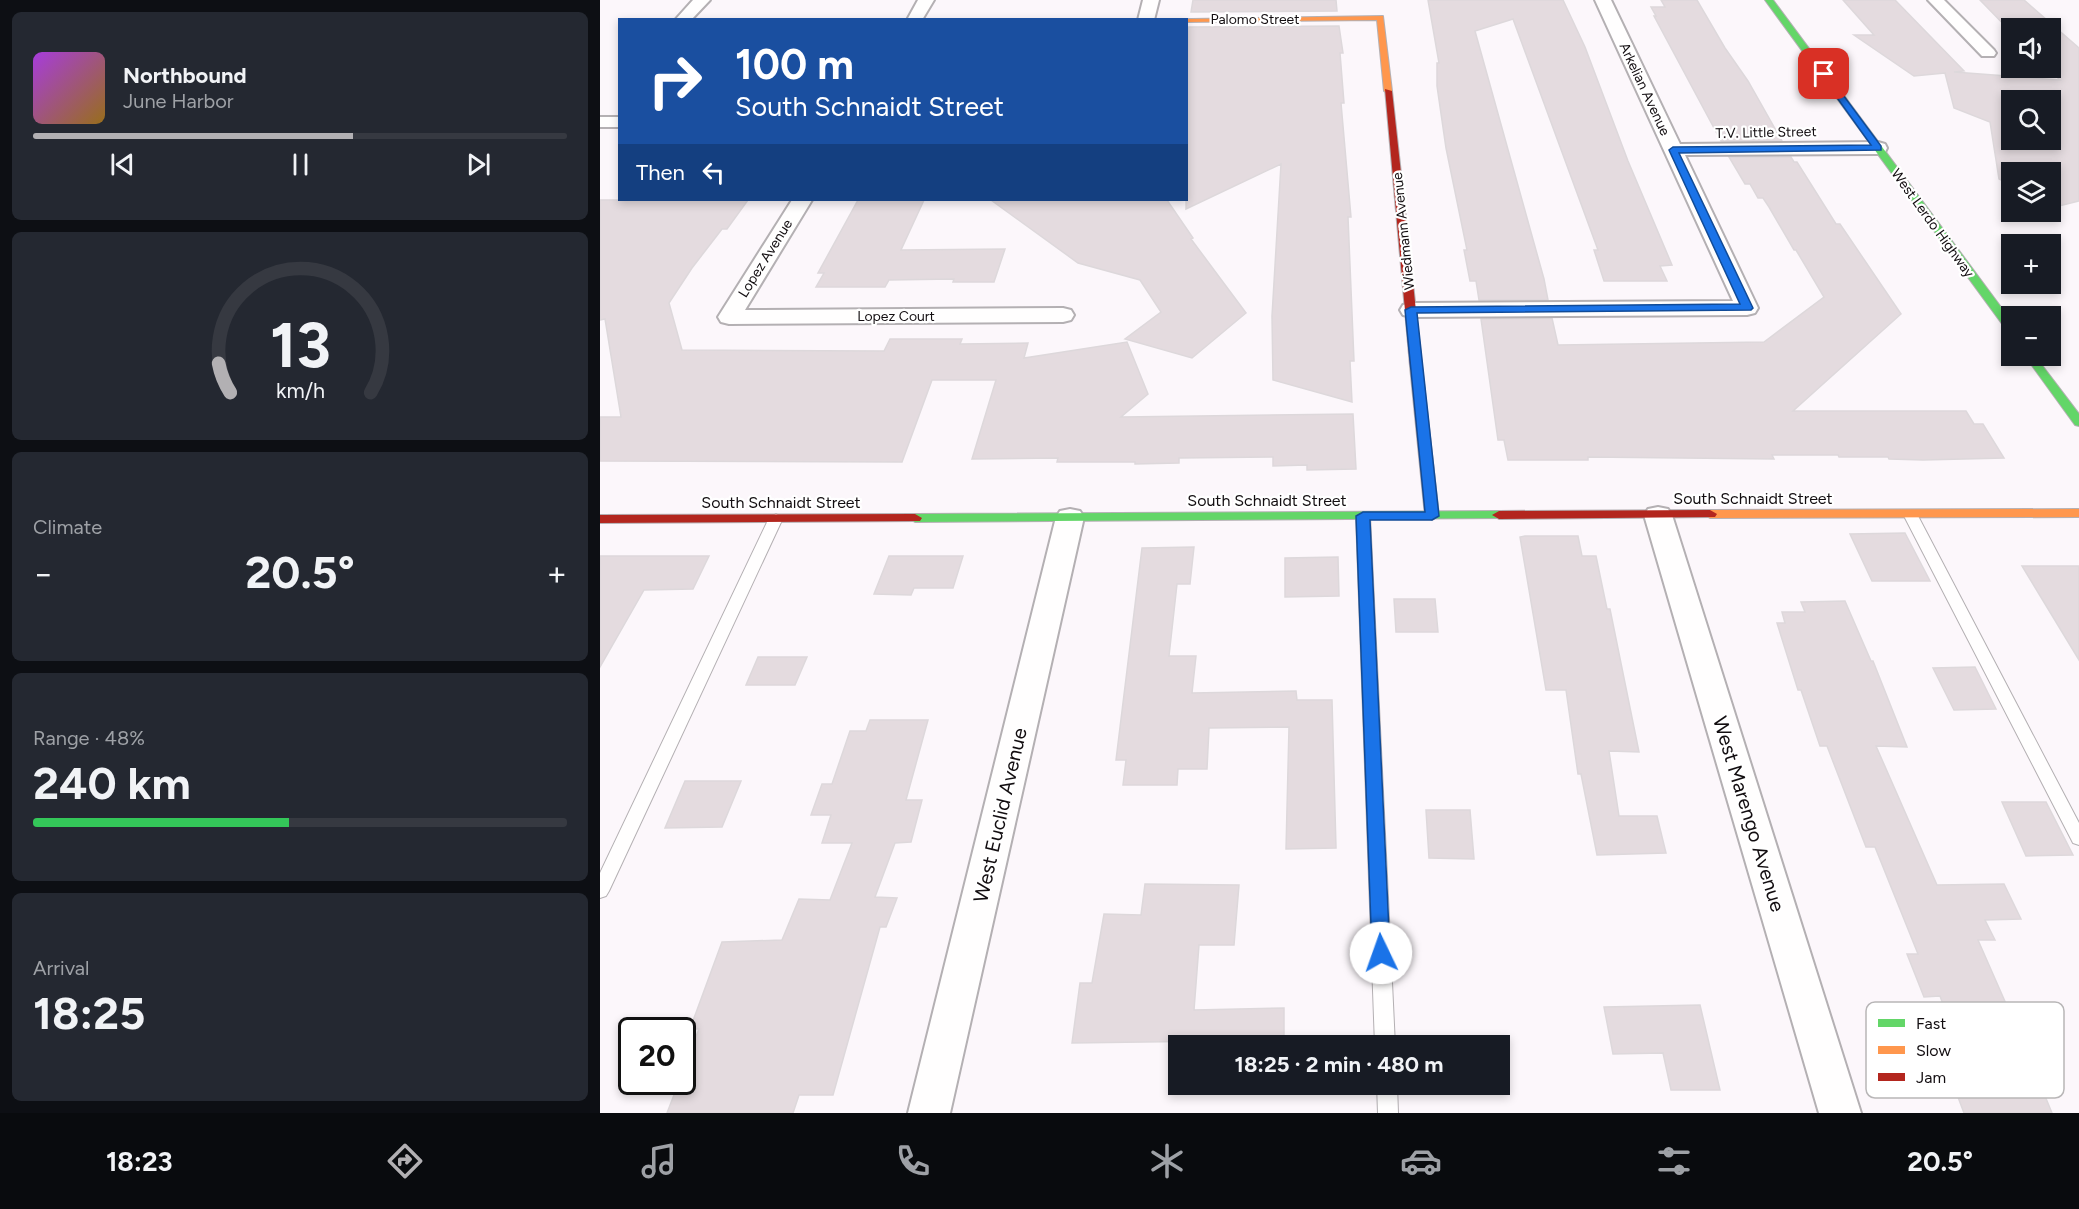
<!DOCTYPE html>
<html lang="en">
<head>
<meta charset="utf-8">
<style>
	body { margin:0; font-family:Figtree,sans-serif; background:#242831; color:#f1f3f6; height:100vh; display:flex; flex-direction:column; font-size:22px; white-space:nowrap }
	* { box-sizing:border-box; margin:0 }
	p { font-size:20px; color:#9ea1a6 }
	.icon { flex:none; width:33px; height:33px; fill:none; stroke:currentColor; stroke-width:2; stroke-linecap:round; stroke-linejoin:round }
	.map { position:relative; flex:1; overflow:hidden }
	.details { display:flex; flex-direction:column; gap:12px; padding:12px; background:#0d0f14; width:600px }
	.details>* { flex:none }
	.hud { position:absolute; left:18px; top:18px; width:570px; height:183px; border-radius:0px; box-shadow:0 3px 9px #0003; background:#1a4fa0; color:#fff; overflow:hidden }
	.tools { position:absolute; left:1401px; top:18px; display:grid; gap:12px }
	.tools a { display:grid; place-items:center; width:60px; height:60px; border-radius:0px; background:#171b24; box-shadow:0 3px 9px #0003; font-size:30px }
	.speed { position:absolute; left:18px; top:1017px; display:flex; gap:12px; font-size:30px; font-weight:700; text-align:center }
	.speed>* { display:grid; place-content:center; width:78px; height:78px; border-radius:50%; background:#171b24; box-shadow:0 3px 9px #0003; line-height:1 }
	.speed .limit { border:3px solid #111; border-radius:9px; background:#fff; color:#111 }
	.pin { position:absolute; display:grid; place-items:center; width:51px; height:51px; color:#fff; margin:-26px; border-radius:12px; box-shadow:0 3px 9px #0006 }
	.me { position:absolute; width:66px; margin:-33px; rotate:357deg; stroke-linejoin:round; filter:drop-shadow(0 0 4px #0008) }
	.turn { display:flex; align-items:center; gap:21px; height:126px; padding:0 18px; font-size:27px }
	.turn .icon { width:78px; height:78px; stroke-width:2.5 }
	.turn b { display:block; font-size:42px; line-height:51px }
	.then { display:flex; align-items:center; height:57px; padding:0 18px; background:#0003; gap:12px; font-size:22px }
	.big { font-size:45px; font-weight:700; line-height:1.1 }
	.details .tile { flex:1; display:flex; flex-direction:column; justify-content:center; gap:9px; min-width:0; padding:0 21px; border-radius:9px; background:#242831 }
	.details .dial { align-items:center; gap:0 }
	.dial svg { height:156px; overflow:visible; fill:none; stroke:#363941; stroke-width:7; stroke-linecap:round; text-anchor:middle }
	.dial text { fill:#f1f3f6; stroke:none }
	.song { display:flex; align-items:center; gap:18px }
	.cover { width:72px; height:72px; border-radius:9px; background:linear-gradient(135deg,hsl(280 70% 55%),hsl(40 70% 35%)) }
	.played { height:6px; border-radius:3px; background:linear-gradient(90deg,#b2b0b3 60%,#363941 60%) }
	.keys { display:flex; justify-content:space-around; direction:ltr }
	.heat { display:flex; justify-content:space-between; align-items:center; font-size:33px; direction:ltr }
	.charge { height:9px; border-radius:4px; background:linear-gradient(90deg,#34c759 48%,#363941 0) }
	.trip { position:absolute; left:568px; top:1035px; width:342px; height:60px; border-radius:0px; background:#171b24; box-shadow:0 3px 9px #0003; font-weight:700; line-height:60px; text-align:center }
	.dock { display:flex; height:96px; justify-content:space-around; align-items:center; background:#090b0e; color:#9ea1a6 }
	.dock .icon { width:42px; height:42px }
	.dock .current { color:#b2b0b3 }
	.dock b { font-size:27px; color:#f1f3f6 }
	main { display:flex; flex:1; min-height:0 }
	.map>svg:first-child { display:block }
	.building { fill:#e4dbdf; stroke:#ddd8db; stroke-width:1.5; fill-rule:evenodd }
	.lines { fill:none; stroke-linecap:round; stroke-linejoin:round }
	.lane-casing { stroke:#b4b0b3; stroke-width:2 }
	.street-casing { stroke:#b4b0b3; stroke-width:4 }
	.fast-casing { stroke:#b4b0b3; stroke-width:2 }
	.slow-casing { stroke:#b4b0b3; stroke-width:2 }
	.jam-casing { stroke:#b4b0b3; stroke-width:2 }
	.lane { fill:#fffefe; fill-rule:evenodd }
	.street { fill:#fffefe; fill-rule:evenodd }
	.fast { fill:#63d668; fill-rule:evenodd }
	.slow { fill:#ff974d; fill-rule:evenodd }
	.jam { fill:#b3261e; fill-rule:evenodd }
	.route { fill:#1a73e8; stroke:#114b97; stroke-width:1.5 }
	.labels { text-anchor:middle; stroke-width:4.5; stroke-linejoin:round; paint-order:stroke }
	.far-street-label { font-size:14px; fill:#120d10; stroke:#fff }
	.street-label { font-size:16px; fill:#120d10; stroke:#fff }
	.near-street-label { font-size:20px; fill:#120d10; stroke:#fff }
	.key { fill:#fff; stroke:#b8b6b7; stroke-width:1.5 }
	.key-label { font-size:16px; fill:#120d10 }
</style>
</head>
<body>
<main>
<section class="details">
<div class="tile">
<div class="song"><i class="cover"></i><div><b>Northbound</b><p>June Harbor</p></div></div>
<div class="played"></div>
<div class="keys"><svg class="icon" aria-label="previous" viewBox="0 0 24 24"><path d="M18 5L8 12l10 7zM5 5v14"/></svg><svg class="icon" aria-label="pause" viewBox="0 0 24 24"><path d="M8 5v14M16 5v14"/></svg><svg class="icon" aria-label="next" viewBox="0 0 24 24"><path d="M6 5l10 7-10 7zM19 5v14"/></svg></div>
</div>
<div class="tile dial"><svg viewBox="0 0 100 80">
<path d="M14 69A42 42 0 1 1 86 69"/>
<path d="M14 69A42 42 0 0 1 8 54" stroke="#b2b0b3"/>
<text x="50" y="56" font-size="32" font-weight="700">13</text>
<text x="50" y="72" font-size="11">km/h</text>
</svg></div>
<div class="tile"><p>Climate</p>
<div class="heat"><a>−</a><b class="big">20.5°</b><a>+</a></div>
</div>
<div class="tile"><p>Range · 48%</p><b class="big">240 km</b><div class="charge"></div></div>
<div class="tile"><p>Arrival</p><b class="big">18:25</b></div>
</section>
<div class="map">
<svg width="1479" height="1113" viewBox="0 0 1479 1113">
	<rect width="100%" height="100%" fill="#fcf7fb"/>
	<path class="building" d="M593 0H736L737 11 591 12Z
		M828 0H963L985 47 1028 161 1072 265 1060 266 1067 281H1004L994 250H998L913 19 875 31 944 279 948 300H879L876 281H870L864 250H867L846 148 837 86V63H839Z
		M1061 0H1097L1125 48 1148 81 1182 141H1121L1054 16H1056L1051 7H1065Z
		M1243 0H1295L1364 71 1354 72 1460 80 1447 68H1450V28H1412V33L1380 0H1424L1479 48V201L1455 207 1450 205V172H1412V185L1399 179 1390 122 1354 108 1345 73 1314 76 1254 35H1274ZM1412 100H1450V140H1412Z
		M739 26 743 53H740L744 103H741L751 217H748L754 361H750L752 402 673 380 672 316 681 164 586 209 588 27Z
		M1129 157H1191L1194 162H1197L1236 224H1240L1301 314 1193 411H1366L1374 424H1383L1404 458 1323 460 1289 459 1288 457H1239L1238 455H1172L1174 459 988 457V460H908L904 440H898L881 319 952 318 958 345 1164 342 1224 297 1196 250H1194L1169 207 1163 198H1158L1150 184H1145Z
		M0 200H148L127 229H122L92 268 69 303 82 350 284 351 290 339H362L360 344 428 343 424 358 527 342 548 394 521 417 753 414 756 469 707 470V465L673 466V457L579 458V463L535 464V462H457L458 458 372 459 396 380H332L302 462 0 461V417H21L5 319 0 320Z
		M258 200H324L301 250 405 249 394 282H353L354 279 289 280 285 287H216L224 273H218Z
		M391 200H567L593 238 591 239 646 313 592 358 525 339 561 312 540 280 478 263Z
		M1305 533 1330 581H1272L1250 534Z
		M925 536H978L982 556H996L1007 609H1010L1039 752 1009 751 1019 816H1057L1066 853 997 855 981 774H978L966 690H946L920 537Z
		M594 547 590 584H577L569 656H596L592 693 696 691 697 700H732L736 848 686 849 689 727 609 728 607 769H578L577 785H523L526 760H516L542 548Z
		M0 556H109L93 589 44 590 0 667Z
		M289 556H363L353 588H314L311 595 274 594Z
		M738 557 739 596 685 597V558Z
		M1422 566H1479V660Z
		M794 599H835L838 632H796Z
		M1245 601 1271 661H1273L1307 747 1276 746 1337 885 1404 884 1421 919 1385 920 1395 940H1378L1407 1006 1344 1007 1340 996 1324 997 1307 954H1318L1275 847H1266L1227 746H1220L1201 690H1198L1177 623H1185L1182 612H1205L1201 602Z
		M158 657H207L195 685H146Z
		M1375 667 1396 709 1354 710 1333 668Z
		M270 720H328L306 800H322L311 842 295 843 275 897 297 898 286 927H280L233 1095H199L193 1113H67L79 1082H82V1071L99 1029H90L122 942 182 940 199 899 230 900 252 843H222L231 815H211L222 784H232L250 731H266Z
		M85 781H141L122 827 65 828Z
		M1402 802H1446L1473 855 1426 856Z
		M826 810H870L874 859 829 858Z
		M545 884 639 885 634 945H599L594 1010 684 1008V1040L472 1043 480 983H492L504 914 541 915Z
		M1100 1005 1120 1090H1071L1063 1053 1013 1054 1004 1007Z
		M1361 1061 1431 1062 1452 1113H1364L1350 1076H1366Z"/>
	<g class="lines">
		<g class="lane-casing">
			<path id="lane" d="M1310 510 1317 514 1479 823V845L1473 843 1471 839 1303 514Z
				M763 512 770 516 795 1046H775L756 516Z
				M176 514 183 518 9 891 6 896 0 898V873L169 518Z
				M777 1084H797L798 1113H778Z"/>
		</g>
		<g class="street-casing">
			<path id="street" d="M93 0H110L91 20H75Z
				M318 0H334L322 20H307Z
				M543 0H559L554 20H538Z
				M995 0H1011L1080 144 1278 142 1285 144 1287 148 1285 152 1278 154 1085 155 1158 308 1155 313 1147 315 811 317 803 315 800 310 803 305 811 303 1133 301Z
				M1328 0H1344L1394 50 1396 53 1394 56H1382Z
				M0 117H20V127H0Z
				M192 200H212L145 310 463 308 471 310 474 315 471 320 463 322 129 324 121 322 118 317Z
				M1058 507 1068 509 1072 515 1261 1113H1219L1044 515 1048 509Z
				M470 509 480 511 484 517 350 1113H308L456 517 460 511Z"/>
		</g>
		<g class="fast-casing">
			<path id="fast" d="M1165 0H1173L1412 322V333L1408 332Z
				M1425 356H1435L1479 414V426L1475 425Z
				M899 511 904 512 906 515 904 518 315 522 308 518 315 514Z"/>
		</g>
		<g class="slow-casing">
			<path id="slow" d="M783 16 792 91 788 93 784 91 777 20 586 22V20H527Z
				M816 363 822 366 839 516 832 520 825 516 810 366Z
				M1479 509V517L1110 518 1103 514 1110 510Z"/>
		</g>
		<g class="jam-casing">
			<path id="jam" d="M785 89 792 91 822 366 816 369 810 366Z
				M1110 510 1117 514 1115 517 899 519 892 515 899 511Z
				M315 514 322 518 320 521 0 523V515Z"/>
		</g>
		<use href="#lane" class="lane"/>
		<use href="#street" class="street"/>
		<use href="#fast" class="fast"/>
		<use href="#slow" class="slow"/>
		<use href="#jam" class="jam"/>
	</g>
	<path class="route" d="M1224 72H1226L1281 146V150L1079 153 1153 308 1151 310 817 313 839 516 832 520H770L790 953 788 959 781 961 775 959 772 953 756 516 763 512H825L805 310 811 307 1140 304 1069 150 1073 147 1271 145 1220 74Z"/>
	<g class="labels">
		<g class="far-street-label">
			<text x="655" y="24">Palomo Street</text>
			<text transform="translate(1045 89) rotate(65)" y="5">Arkelian Avenue</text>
			<text transform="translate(1166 132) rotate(-1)" y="5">T.V. Little Street</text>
			<text transform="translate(1333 223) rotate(54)" y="5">West Lerdo Highway</text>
			<text transform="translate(803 231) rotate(-96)" y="5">Wiedmann Avenue</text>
			<text transform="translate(165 258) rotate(-58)" y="5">Lopez Avenue</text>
			<text x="296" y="321">Lopez Court</text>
		</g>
		<g class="street-label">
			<text x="1153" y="504">South Schnaidt Street</text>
			<text x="667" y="506">South Schnaidt Street</text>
			<text x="181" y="508">South Schnaidt Street</text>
		</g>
		<g class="near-street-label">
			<text transform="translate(1149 814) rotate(73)" y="7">West Marengo Avenue</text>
			<text transform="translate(400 815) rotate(-77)" y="7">West Euclid Avenue</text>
		</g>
	</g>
	<rect x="1266" y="1002" width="198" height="96" rx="9" class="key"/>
	<rect x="1278" y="1019" width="27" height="8" fill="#63d668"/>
	<rect x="1278" y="1046" width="27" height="8" fill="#ff974d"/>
	<rect x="1278" y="1073" width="27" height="8" fill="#b3261e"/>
	<g class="key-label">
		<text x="1316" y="1029">Fast</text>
		<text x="1316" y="1056">Slow</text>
		<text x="1316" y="1083">Jam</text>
	</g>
</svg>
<div class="tools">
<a><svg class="icon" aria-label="sound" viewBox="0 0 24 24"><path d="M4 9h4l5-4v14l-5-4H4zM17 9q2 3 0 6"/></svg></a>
<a><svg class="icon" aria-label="search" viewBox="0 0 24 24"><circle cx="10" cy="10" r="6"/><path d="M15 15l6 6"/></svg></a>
<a><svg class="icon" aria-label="layers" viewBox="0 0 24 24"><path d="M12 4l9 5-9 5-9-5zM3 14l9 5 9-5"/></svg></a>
<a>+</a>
<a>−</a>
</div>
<div class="speed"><div class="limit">20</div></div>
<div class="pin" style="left:1224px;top:74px;background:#d93025"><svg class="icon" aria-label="arrive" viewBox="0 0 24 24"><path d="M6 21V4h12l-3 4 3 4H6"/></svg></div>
<svg class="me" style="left:781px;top:953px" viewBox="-20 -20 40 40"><circle r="19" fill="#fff"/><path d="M0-13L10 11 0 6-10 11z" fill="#1a73e8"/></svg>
<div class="trip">18:25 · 2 min · 480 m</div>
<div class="hud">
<div class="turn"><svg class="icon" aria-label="right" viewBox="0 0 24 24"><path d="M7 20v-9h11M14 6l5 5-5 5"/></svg><div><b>100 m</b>South Schnaidt Street</div></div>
<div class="then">Then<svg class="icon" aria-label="left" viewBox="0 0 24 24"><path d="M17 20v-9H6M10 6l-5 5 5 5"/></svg></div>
</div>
</div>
</main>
<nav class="dock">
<b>18:23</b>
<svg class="icon current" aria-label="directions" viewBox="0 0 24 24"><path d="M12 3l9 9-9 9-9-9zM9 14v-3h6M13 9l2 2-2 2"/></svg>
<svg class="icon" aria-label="music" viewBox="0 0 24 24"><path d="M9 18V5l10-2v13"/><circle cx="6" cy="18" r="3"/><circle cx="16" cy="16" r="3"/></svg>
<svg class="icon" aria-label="phone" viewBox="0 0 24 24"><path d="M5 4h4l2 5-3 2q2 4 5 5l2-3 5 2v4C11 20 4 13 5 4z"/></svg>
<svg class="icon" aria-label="climate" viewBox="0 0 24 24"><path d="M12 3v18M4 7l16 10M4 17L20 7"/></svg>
<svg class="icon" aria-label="car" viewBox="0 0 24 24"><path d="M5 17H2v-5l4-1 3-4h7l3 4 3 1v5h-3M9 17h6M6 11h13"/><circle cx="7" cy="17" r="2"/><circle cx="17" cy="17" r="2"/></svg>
<svg class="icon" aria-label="filters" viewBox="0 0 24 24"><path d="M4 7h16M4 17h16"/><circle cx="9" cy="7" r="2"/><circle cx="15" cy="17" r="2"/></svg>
<b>20.5°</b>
</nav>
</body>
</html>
